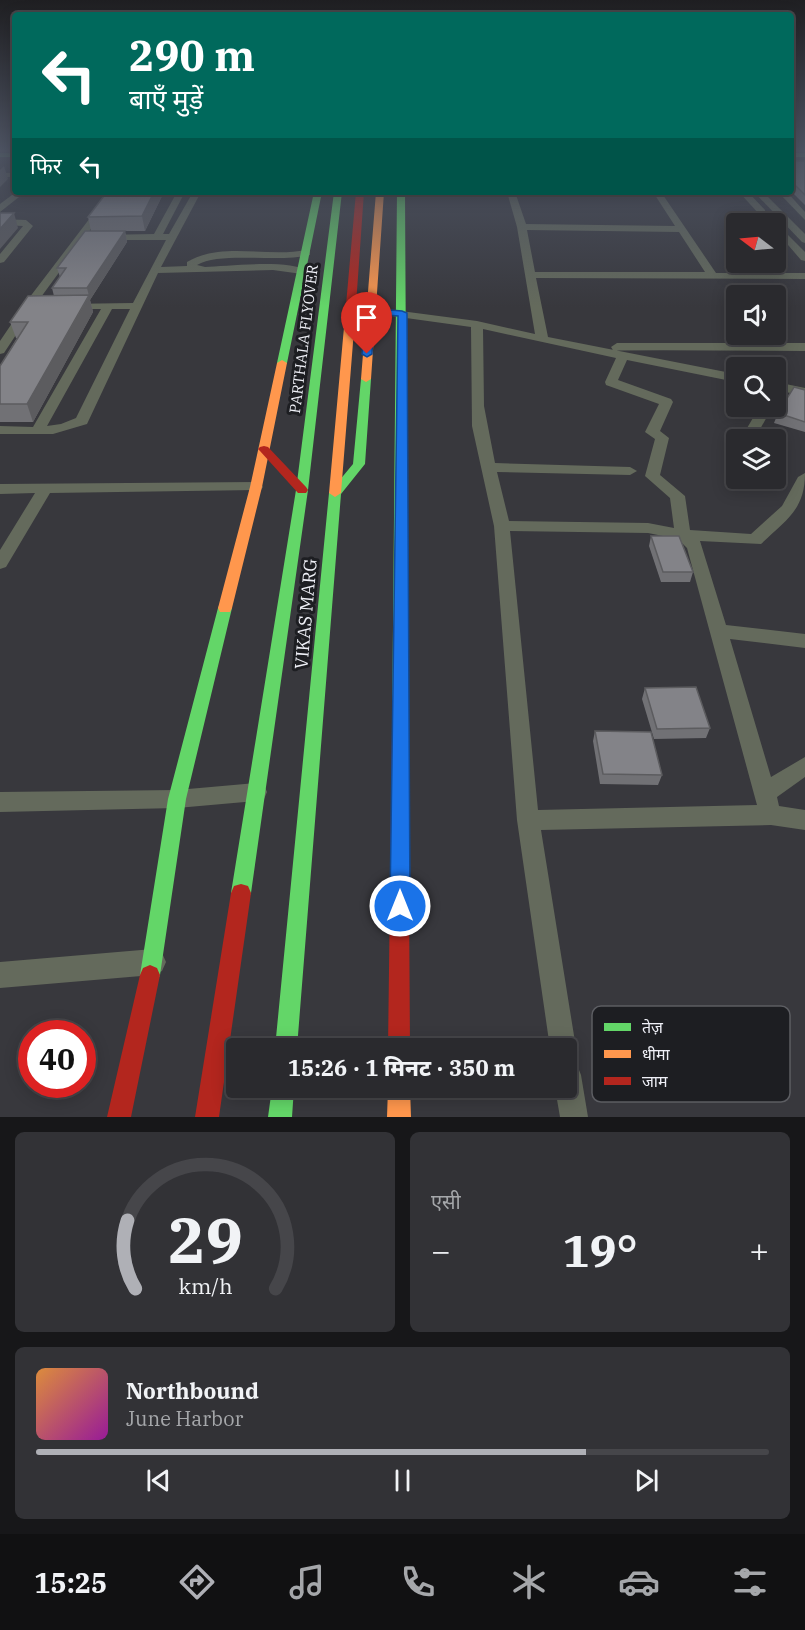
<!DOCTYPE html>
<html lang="hi">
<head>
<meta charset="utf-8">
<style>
	body { margin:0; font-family:"IBM Plex Serif","Noto Sans Devanagari",serif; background:#323236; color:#f1f3f6; height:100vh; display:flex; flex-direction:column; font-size:22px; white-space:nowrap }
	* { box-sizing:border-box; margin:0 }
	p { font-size:20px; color:#a5a7aa }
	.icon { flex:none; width:33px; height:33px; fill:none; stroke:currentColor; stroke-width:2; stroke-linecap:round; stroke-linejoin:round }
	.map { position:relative; height:1117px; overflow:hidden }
	.panel { display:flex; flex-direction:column; gap:15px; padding:15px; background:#171719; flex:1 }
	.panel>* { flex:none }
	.hud { position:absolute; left:12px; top:12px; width:782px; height:183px; border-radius:6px; box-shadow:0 3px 15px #0003,0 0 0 2px #46464a; background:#00695c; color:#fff; overflow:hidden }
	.needle { width:39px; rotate:286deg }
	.controls { position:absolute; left:726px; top:213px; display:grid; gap:12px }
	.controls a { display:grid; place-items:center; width:60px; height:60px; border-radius:6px; background:#2a2a2e; box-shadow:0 3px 15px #0003,0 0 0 2px #46464a; font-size:30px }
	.speed { position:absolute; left:18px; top:1020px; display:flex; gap:12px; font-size:30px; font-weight:700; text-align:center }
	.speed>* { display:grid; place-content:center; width:78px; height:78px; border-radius:50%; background:#2a2a2e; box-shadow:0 3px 15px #0003,0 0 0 2px #46464a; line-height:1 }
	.speed .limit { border:9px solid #d22; background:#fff; color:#111 }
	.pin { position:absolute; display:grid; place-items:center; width:51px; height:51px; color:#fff; margin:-62px -26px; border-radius:50% 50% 50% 0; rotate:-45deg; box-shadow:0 0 6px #0007 }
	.pin .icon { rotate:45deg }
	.me { position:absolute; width:66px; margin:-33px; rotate:0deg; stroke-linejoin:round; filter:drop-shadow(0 0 4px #0008) }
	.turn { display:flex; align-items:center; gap:21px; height:126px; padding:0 18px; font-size:27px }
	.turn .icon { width:78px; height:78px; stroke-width:2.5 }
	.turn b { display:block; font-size:42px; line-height:51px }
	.then { display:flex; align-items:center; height:57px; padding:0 18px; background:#0003; gap:12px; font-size:22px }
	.big { font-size:45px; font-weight:800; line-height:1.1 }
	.panel .card { flex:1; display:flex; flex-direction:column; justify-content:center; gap:9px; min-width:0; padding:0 21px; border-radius:9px; background:#323236 }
	.panel .dial { align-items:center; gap:0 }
	.dial svg { height:156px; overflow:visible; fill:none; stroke:#46464a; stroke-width:7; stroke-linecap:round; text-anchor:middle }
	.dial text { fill:#f1f3f6; stroke:none }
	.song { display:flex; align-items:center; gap:18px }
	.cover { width:72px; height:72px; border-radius:9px; background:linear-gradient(135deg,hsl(30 70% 55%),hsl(300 70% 35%)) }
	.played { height:6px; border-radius:3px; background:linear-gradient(90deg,#afb0b6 75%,#46464a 75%) }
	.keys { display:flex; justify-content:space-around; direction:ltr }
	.heat { display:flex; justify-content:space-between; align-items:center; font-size:33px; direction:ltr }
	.panel .tiles { flex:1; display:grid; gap:15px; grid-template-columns:1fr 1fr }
	.card:last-child { grid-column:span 2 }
	.trip { position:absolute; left:226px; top:1038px; width:351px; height:60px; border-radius:6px; background:#2a2a2e; box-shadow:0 3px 15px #0003,0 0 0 2px #46464a; font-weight:800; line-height:60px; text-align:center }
	.tabs { display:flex; height:96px; justify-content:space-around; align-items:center; background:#111112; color:#a5a7aa }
	.tabs .icon { width:42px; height:42px }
	.tabs .on { color:#afb0b6 }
	.tabs b { font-size:27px; color:#f1f3f6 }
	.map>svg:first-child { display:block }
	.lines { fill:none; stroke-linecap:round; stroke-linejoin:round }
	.street { fill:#646a5c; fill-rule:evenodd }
	.fast { fill:#63d668; fill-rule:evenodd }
	.slow { fill:#ff974d; fill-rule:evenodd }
	.jam { fill:#b3261e; fill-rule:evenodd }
	.wall { fill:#717175 }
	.shaded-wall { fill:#5c5c5f }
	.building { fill:#838388; stroke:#5c5c5f; stroke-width:1.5 }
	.route { fill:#1a73e8; stroke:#114b97; stroke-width:1.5 }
	.labels { text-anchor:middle; stroke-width:6; stroke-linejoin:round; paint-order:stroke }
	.far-street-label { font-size:15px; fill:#eff0f7; stroke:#1d1e22 }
	.street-label { font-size:18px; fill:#eff0f7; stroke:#1d1e22 }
	.key { fill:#1d1e22; stroke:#5c5d62; stroke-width:1.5 }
	.key-label { font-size:16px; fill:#eff0f7 }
</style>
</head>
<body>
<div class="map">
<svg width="805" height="1117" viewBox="0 0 805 1117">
	<rect width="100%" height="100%" fill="#38383d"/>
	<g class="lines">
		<path class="street" d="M0 173H15V177H0Z
			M16 192H109L115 196 33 308 29 309 23 306 106 197 26 195 19 197 0 212V204Z
			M177 192H185L163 234H169L193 192H201L161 267 187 266V262C222 241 268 258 306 250L310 251V255C278 263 220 251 197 265L205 267C227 266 291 259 307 271L302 274 273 270 158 273 87 424 53 434H0V426L33 427 101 309H69L63 306 65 304 133 303 166 240H103L100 239V235L154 234ZM112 309H130L76 418 61 424 47 426Z
			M507 192H515L526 224 675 226 653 192H661L716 273H805V279L536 278 548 337 736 374V382L627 360 618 380 671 399 673 402 660 431 669 438 660 475 685 496 690 530 751 534 782 506 798 477 805 473C805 510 786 520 761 544L700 541 726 625 805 634V648L730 639 771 777 805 757V777L777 797 779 806 805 810V830L771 825 541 830 576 1048 573 1058 567 1060V1048H550L517 820 494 526 472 426 471 327 370 313 364 310 370 307 477 321 535 334 517 227ZM527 230 679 232 705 272H535ZM483 329 616 358 605 382 606 385 659 404 645 432 655 439 645 476 670 498 674 528 648 523 509 521 497 472 630 475 637 471 630 467 495 463 484 406ZM510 531 648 533 678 539 687 548 757 805 538 810Z
			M739 192H748L765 210V214H759Z
			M754 192H763L805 234V243L802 242Z
			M778 192H787L805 212V220Z
			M0 219 26 220 33 226 4 262 0 263V254L23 226 0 225Z
			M776 223 805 252V261L801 260 776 231Z
			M25 309 31 312 4 353 0 354V341L21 310Z
			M617 343H805V351L613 350 611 347Z
			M776 382 805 388V396L776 390Z
			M760 406H773L754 440H740Z
			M736 453V468H727L725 465 731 454Z
			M256 482 261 484 263 487 261 490 50 493 6 567 0 569V550L35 493 0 494V484Z
			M256 783 264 785 267 792 264 799 256 801 177 808 0 812V792L177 790Z
			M153 949 162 953 166 962 162 971 153 975 0 988V962Z
			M567 1061 577 1065 581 1075 588 1117H560L555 1088H567Z"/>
		<path class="fast" d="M0 153H15V157H0Z
			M790 153H805V157H790Z
			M314 192H322L287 363 282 366 277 363Z
			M334 192H342L308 490 251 893 248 900 241 902 234 900 231 893 296 490Z
			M397 192H405L408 734 406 739 400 741 394 739 392 734Z
			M366 376 371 379 365 464 341 494 297 1048H275L329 493 353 464 361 379Z
			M225 603 230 604 232 608 186 799 160 975 157 982 150 985 143 982 140 975 168 799 218 608 220 604Z
			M272 1088H294L292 1117H268Z"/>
		<path class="slow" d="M376 192H384L371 379 366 382 361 379Z
			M351 302 356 305 341 493 335 497 329 493 346 305Z
			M282 360 287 363 262 487 232 608 230 612H220L218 608 250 487 277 363Z
			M388 1088H410L411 1117H387Z"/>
		<path class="jam" d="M356 192H364L356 305 351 308 346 305Z
			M264 446 268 447 306 487 308 490 306 493H298L260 451 258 449 260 447Z
			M400 727 406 729 408 734 410 1048H388L392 734 394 729Z
			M241 884 248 886 251 893 219 1117H195L231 893 234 886Z
			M150 965 157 968 160 975 131 1117H107L140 975 143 968Z"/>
	</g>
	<path class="wall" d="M790 161H805V205L790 190Z
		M107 192H164L145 231H125L127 242 90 300 93 312 33 422H0V366L17 338H16L10 322 54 296 52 288 60 277 57 268 91 231 88 217Z
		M805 390V432L774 423 778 413Z
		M651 536 693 572 690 582H661L649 546Z
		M645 688 710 728 706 738 654 739 642 699Z
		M595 731 662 775 658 785 600 784 593 741Z"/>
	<path class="shaded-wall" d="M4 166 8 179 0 187V170Z
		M154 192H164L145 231 142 216Z
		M14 213 18 228 0 249V229Z
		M125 231 127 242 90 300 93 312 33 422 27 404 89 296 87 288Z"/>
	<path class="building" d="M790 161H805V195L790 180Z
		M107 192H154L142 216 88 217Z
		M0 213H14L0 229Z
		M85 231H125L87 288H52L66 268H57Z
		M89 295 27 404H0V366L28 322H10L28 296Z
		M794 387 805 390V422L778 413Z
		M651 536H679L693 572H663Z
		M696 687 710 728 657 729 645 688Z
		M595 731 651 732 662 775 603 774Z"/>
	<linearGradient id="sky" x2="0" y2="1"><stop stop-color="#1f1f22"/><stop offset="0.49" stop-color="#4d5362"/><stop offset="1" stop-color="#4d5362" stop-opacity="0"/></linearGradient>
	<rect width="805" height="307" fill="url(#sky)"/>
	<path class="route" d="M366 308 402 311 407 313 410 906 407 913 400 916 393 913 390 906 398 316 374 314 372 354 367 357 362 354Z"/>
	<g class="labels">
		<g class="far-street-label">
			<text transform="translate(304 339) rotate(-83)" y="5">PARTHALA FLYOVER</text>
		</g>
		<g class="street-label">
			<text transform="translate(306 614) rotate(-85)" y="6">VIKAS MARG</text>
		</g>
	</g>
	<rect x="592" y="1006" width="198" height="96" rx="9" class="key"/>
	<rect x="604" y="1023" width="27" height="8" fill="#63d668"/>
	<rect x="604" y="1050" width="27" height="8" fill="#ff974d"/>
	<rect x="604" y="1077" width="27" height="8" fill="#b3261e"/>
	<g class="key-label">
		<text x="642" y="1033">तेज़</text>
		<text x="642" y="1060">धीमा</text>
		<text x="642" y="1087">जाम</text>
	</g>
</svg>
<div class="controls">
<a><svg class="needle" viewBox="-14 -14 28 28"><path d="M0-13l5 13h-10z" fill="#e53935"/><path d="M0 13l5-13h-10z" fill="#a5a7aa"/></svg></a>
<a><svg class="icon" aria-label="sound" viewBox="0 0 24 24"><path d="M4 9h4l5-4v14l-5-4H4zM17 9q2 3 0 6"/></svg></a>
<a><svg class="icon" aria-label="search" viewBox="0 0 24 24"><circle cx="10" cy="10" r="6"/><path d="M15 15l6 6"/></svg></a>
<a><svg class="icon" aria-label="layers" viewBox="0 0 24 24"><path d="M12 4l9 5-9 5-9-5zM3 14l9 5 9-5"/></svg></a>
</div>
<div class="speed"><div class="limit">40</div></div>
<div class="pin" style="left:367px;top:354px;background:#d93025"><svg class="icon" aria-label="arrive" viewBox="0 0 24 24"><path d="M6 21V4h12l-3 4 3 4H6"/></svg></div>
<svg class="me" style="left:400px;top:906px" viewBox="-20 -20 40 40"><circle r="17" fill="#1a73e8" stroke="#fff" stroke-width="3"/><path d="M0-11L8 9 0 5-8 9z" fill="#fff"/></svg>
<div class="trip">15:26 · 1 मिनट · 350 m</div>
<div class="hud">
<div class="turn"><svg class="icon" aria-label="left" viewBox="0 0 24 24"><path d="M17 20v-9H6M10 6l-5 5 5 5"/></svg><div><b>290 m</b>बाएँ मुड़ें</div></div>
<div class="then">फिर<svg class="icon" aria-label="left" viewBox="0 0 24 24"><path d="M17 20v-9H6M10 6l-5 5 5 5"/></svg></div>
</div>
</div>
<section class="panel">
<div class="tiles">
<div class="card dial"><svg viewBox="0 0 100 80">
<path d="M14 69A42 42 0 1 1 86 69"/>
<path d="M14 69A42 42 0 0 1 10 34" stroke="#afb0b6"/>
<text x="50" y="56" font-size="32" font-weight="700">29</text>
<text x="50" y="72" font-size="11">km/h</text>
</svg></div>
<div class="card"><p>एसी</p>
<div class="heat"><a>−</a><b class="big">19°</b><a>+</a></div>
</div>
<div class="card">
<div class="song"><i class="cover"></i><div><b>Northbound</b><p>June Harbor</p></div></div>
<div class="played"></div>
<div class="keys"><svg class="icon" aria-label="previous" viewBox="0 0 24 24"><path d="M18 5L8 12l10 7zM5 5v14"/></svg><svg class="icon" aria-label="pause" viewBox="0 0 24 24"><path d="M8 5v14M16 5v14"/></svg><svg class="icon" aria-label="next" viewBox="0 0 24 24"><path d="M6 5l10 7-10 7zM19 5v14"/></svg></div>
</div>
</div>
</section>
<nav class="tabs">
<b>15:25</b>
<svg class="icon on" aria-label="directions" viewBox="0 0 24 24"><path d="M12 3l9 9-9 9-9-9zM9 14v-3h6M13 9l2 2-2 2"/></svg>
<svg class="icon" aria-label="music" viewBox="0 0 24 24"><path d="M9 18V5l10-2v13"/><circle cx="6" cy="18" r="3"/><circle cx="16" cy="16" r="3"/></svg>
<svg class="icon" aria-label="phone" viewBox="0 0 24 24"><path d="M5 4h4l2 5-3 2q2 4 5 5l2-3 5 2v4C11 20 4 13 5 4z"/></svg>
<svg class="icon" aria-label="climate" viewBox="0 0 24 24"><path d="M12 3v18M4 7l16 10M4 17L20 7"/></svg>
<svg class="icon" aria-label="car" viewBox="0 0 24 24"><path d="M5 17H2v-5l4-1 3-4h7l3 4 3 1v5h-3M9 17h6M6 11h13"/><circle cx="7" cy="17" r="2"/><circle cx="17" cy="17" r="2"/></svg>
<svg class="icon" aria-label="filters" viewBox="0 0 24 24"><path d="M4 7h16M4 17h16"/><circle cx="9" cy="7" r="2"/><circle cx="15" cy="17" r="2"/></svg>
</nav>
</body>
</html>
